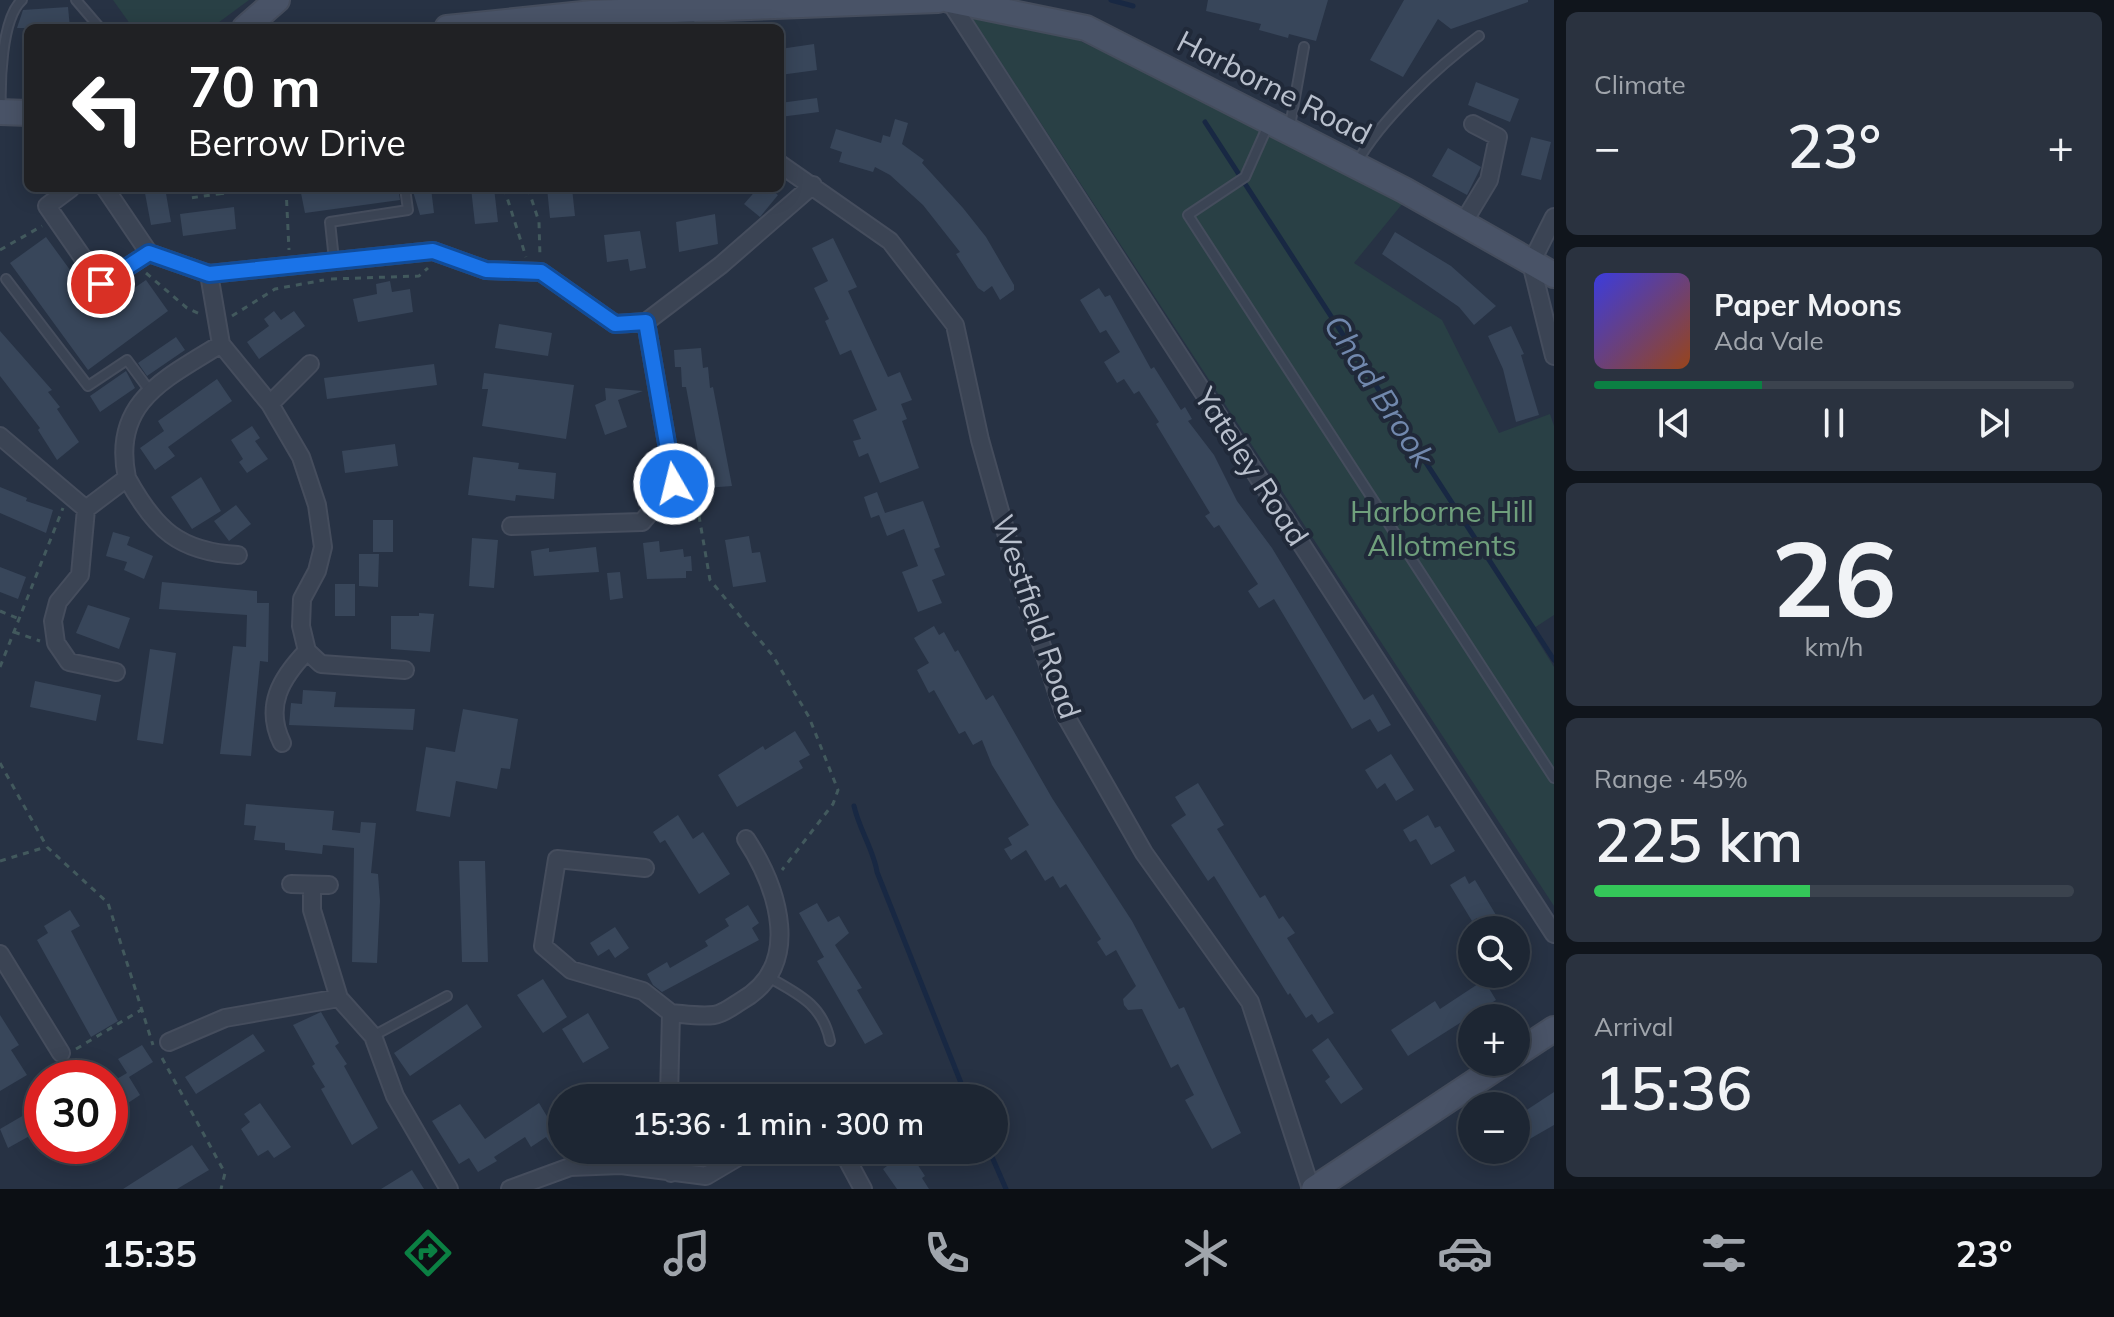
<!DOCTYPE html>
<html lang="en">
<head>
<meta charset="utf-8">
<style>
	body { margin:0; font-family:Mulish,sans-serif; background:#2a323f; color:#f1f3f6; height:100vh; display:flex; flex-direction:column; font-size:30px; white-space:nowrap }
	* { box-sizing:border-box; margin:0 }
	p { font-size:26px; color:#a0a5ac }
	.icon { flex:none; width:44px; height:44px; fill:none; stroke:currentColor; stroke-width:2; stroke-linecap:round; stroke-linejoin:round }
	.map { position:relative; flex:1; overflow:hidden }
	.side { display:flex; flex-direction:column; gap:12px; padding:12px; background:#10151c; width:560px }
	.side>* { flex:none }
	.banner { position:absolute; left:24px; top:24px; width:760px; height:168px; border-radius:12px; box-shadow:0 4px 20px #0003,0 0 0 2px #3b434e; background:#202124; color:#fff; overflow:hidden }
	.controls { position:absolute; left:1458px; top:916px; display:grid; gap:16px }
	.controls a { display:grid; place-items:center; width:72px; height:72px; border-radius:50%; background:#1d2633; box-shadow:0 4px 20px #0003,0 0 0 2px #3b434e; font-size:40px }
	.speed { position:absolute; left:24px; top:1060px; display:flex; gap:16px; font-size:40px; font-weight:700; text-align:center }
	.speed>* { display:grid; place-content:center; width:104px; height:104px; border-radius:50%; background:#1d2633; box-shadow:0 4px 20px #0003,0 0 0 2px #3b434e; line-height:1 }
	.speed .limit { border:12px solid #d22; background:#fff; color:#111 }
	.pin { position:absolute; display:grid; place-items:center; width:68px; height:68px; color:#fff; margin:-34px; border:4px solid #fff; border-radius:50%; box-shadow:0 2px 8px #0007 }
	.me { position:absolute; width:88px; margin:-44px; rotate:352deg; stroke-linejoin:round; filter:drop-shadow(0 0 6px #0008) }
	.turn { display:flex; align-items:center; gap:28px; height:168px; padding:0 32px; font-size:36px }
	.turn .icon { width:104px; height:104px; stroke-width:2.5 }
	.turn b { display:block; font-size:56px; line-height:68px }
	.big { font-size:60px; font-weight:600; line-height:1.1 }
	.side .widget { flex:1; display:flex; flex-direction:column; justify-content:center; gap:12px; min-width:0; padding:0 28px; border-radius:12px; background:#2a323f }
	.side .dial { align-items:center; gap:0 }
	.dial b { font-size:104px; line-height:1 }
	.song { display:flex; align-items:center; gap:24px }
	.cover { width:96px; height:96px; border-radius:12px; background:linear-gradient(135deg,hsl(240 70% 55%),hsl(20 70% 35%)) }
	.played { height:8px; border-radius:4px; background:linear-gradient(90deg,#0b8043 35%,#3b434e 35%) }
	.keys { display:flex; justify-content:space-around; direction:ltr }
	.heat { display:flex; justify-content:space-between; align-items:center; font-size:44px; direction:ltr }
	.charge { height:12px; border-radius:6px; background:linear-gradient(90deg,#34c759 45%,#3b434e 0) }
	.trip { position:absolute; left:548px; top:1084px; width:460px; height:80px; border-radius:40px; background:#1d2633; box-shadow:0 4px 20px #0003,0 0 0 2px #3b434e; font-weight:600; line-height:80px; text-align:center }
	.tab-bar { display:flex; height:128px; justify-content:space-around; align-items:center; background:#0c0f14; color:#a0a5ac }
	.tab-bar .icon { width:56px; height:56px }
	.tab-bar .on { color:#0b8043 }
	.tab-bar b { font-size:36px; color:#f1f3f6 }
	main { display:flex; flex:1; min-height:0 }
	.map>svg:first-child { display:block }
	.green { fill:#294045 }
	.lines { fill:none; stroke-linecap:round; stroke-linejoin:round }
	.stream { stroke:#182843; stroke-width:5 }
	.building { fill:#38465a }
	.lane-casing { stroke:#454d5d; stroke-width:12 }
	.street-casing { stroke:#454d5d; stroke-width:20 }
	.secondary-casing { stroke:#454d5d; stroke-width:28 }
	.path { stroke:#42595d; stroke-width:3; stroke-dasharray:6 6; stroke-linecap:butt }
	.lane { stroke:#3b4454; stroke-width:8 }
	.street { stroke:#3b4454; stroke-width:16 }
	.secondary { stroke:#495367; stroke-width:24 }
	.route-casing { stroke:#114b97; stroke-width:20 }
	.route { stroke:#1a73e8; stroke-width:14 }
	.labels { text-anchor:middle; stroke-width:8; stroke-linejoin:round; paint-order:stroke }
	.street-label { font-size:30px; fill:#b9c0cd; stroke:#202939 }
	.park-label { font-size:30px; fill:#6f9f7c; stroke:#202939 }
	.water-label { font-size:32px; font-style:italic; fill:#7188ad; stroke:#202939 }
</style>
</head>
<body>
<main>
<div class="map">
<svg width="1554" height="1189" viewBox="0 0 1554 1189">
	<rect width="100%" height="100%" fill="#273244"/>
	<path class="green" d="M113 0H249L211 28H133Z
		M972 18 1074 38 1257 126 1403 203 1354 263 1442 320 1499 433 1550 414 1554 426V615L1531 630 1554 667V906Z"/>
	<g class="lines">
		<path class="stream" d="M1111 0 1133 6
			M1205 122 1554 660
			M854 806C859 829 874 851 877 872L967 1098
			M989 1150 1006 1189"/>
	</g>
	<path class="building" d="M1208 0H1328L1316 41 1289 34 1288 38 1259 30 1261 24 1206 11Z
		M1404 0H1528V2L1451 29 1438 19 1403 77 1370 60Z
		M68 7 70 28H17L23 10Z
		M814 44 817 70 780 75V49Z
		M1476 82 1519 99 1510 122 1468 105Z
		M817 98 819 112 780 117V103Z
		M895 119 908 123 902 144 924 160 922 163 963 208 986 237 1014 285V290L1000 300 992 286 984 292 978 288 956 254 960 252 923 205 890 175 875 167 873 172 839 162 842 152 830 148 836 129 881 143 883 135 890 137Z
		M1531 137 1551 142 1541 180 1521 175Z
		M1448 148 1481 167 1467 195 1432 176Z
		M144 188H165L171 222 151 225Z
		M300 188H323L324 191 398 188 400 200 305 213Z
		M412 188H431L434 213 420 215Z
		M471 188H494L498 222 475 224Z
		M547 188H572L575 216 550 218Z
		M758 188H769L778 195 760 217 744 204Z
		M234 207 236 229 183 236 180 214Z
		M715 214 718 244 679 252 676 222Z
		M640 231 646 268 630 271 628 259 607 262 604 235Z
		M1395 232 1451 266 1496 306 1474 325 1459 307 1382 254Z
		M46 237 100 311 146 280 168 311 88 370 10 263Z
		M833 238 857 287 848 291 888 377 900 372 912 400 901 404 907 419 902 421 919 468 880 483 868 453 859 457 853 441 861 439 853 420 877 410 851 350 840 355 825 321 829 319 814 288 828 281 812 248Z
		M390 281 392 292 410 289 413 312 358 322 353 299 377 294 376 284Z
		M1099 288 1105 297 1110 295 1151 369 1154 367 1181 410 1185 407 1192 419 1188 421 1214 455 1237 501 1272 548 1364 700 1373 694 1391 725 1378 732 1370 719 1352 729 1274 599 1259 608 1248 591 1258 584 1219 525 1214 528 1205 516 1210 513 1156 424 1159 422 1139 391 1134 394 1124 379 1117 383 1104 362 1120 352 1106 330 1100 333 1080 300Z
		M274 311 281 320 294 311 305 326 259 359 247 342 269 326 264 319Z
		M499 324 552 333 548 356 495 348Z
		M1511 326 1524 354 1521 355 1539 415 1516 422 1503 369 1488 336Z
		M0 331 52 390 48 392 60 407 57 409 79 442 57 460 38 430 40 428 0 376Z
		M176 337 185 350 147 376 138 363Z
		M701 348 703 368 708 367 710 388 713 387 732 486 705 488 686 387H682L681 367H675L674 350Z
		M434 364 437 385 327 399 324 378Z
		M126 371 135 388 100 412 90 396Z
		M484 373 574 385 566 439 482 426 488 389H482Z
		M217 379 232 401 168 447 175 456 155 470 140 448 164 431 158 421Z
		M605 388 643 391 618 400 627 427 605 435 595 405 606 400Z
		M252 426 260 438 255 441 268 459 247 473 239 462 243 459 231 440Z
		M395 444 398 466 345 473 342 451Z
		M473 457 519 463 518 469 556 473 554 499 516 495 515 501 468 495Z
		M201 477 221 511 192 529 171 497Z
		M0 487 27 498 26 501 53 510 46 533 0 513Z
		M877 492 885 513 923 501 940 547 934 549 945 575 932 580 942 603 918 612 902 572 918 566 904 529 887 536 879 515 871 518 864 497Z
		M236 505 251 524 229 541 214 521Z
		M373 520H393V552H373Z
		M113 532 130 537 127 545 153 556 144 579 124 570 127 562 106 556Z
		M749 536 752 553 760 552 766 582 733 587 725 540Z
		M472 538 498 540 494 588 469 586Z
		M659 541 660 552 683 549 684 557 691 556 692 571H686V578L647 579 643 543Z
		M596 547 599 572 534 576 531 551 549 548V552Z
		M359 554H379L378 587 359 586Z
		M0 567 26 577 18 599 0 592Z
		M620 572 623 598 610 600 607 573Z
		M162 582 257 591V603H269L268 662 260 661 251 756 220 754 233 646 246 647 247 615 159 609Z
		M335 584H355V616H335Z
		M88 605 130 618 119 649 76 633Z
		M419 613 434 614 430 652 391 649V616H419Z
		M934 626 939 635 944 632 955 652 958 650 986 700 993 695 1052 798 1132 921 1179 1009 1184 1007 1241 1133 1212 1149 1185 1100 1194 1095 1178 1064 1171 1068 1142 1009 1128 1010 1124 1005 1123 999 1136 986 1116 950 1106 956 1097 942 1101 939 1066 884 1060 888 1053 876 1045 881 1026 850 1011 860 1004 849 1012 845 1008 838 1029 825 992 765 982 740 973 745 965 731 959 734 934 690 929 693 917 670 929 663 914 638Z
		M150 649 176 653 163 744 137 740Z
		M35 681 101 695 96 721 30 707Z
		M303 690 336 692 334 707 415 709 413 730 289 725 291 703 302 704Z
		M463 709 518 719 510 769 501 768 497 789 456 781 450 817 416 811 426 747 455 752Z
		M795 731 810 755 799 761 803 768 737 807 718 775 763 746 765 750Z
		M1391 754 1414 790 1396 801 1385 783 1377 789 1365 770Z
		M1198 783 1224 825 1217 829 1260 898 1265 895 1279 919 1283 916 1295 933 1287 938 1334 1013 1318 1023 1312 1014 1306 1018 1290 993 1288 995 1214 876 1208 881 1171 825 1186 815 1175 797Z
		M246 804 334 811 332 830 360 833 361 822 376 823 371 873 378 874 380 901 377 963 352 962 354 848 323 845 322 854 285 850V843L254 840 256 826 244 825Z
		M678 815 693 839 703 832 730 874 699 894 665 840 660 843 653 832Z
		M1428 815 1435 828 1440 826 1455 851 1431 865 1416 839 1410 842 1403 830Z
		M459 861H485L488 962H462Z
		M1465 876 1469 884 1475 880 1505 930H1485L1477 918 1472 921 1450 885Z
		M817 903 828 922 839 916 849 933 835 945 862 988 857 990 883 1034 865 1044 817 961 824 957 799 913Z
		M748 905 759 923 752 928 759 940 662 992 653 985 647 974 667 962 670 968 708 946 705 941 729 926 725 919Z
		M70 910 80 926 71 931 118 1021 91 1037 37 940 48 933 44 926Z
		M615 927 629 948 615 958 609 949 598 956 590 943Z
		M543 979 567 1017 543 1033 517 995Z
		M1484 980 1496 1000 1408 1056 1391 1030 1435 1001 1440 1009Z
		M467 1004 482 1027 410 1076 394 1053Z
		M321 1012 339 1043 335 1046 347 1064 344 1066 378 1128 352 1145 321 1089 325 1087 312 1066 315 1064 293 1025Z
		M588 1013 609 1048 583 1063 562 1029Z
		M0 1015 19 1045 11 1050 27 1075 0 1091Z
		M253 1034 265 1051 196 1094 185 1077Z
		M1328 1038 1363 1089 1341 1104 1325 1081 1330 1077 1312 1050Z
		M142 1045 153 1062 129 1077 140 1095 122 1107 118 1101 110 1106V1083L127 1073 118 1059Z
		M1554 1092V1125L1516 1147V1117Z
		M260 1103 291 1147 274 1158 268 1150 258 1156 241 1129 250 1122 244 1114Z
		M539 1103 548 1118 562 1109V1139L552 1146 546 1137 531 1147 525 1137 494 1157 497 1161 478 1172 469 1158 459 1164 432 1121 460 1104 485 1139Z
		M42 1113V1129L8 1148 0 1129 24 1115 28 1122Z
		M192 1145 209 1170 177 1189H123Z
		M889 1150H908L925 1176 922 1178 929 1189H897L883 1169 895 1160Z
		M412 1170 424 1189H381Z"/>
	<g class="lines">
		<g class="lane-casing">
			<path id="lane" d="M76 0 100 28
				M1 111C0 84 1 19 22 0
				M1269 123 1245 177 1188 215 1554 778
				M1290 126 1304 47
				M1356 164C1381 119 1437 67 1479 36
				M334 260 330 222 408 210 405 188
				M6 279 88 386 127 360 150 391
				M770 978C798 994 823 1005 830 1041
				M373 1036 447 996"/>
		</g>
		<g class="street-casing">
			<path id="street" d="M949 0 1554 934
				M684 2 687 28
				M780 164 890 241 955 325 980 440 1016 568 1064 713 1144 853 1250 1002 1311 1189
				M71 188 47 206 101 284 149 253
				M105 188 149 253 209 274 433 251 486 270 541 272 615 324 646 322 721 265 813 185
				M1554 217 1531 263 1554 356
				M1463 223 1489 180 1498 137 1473 124
				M209 274 221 344 270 404 301 457 317 505 323 547 317 571 302 599 301 626 307 651 321 664 405 670
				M270 404 310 364
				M0 436 86 509 127 478C155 529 179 552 238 555
				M127 478C111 402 165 379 221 344
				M86 509 80 575 58 602 53 621 56 643 69 662 116 672
				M511 526 642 522 674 484 646 322
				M282 743C264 706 281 678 307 651
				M645 868 557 859 543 946 571 970 643 991 671 1013 669 1098
				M291 884 329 885
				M312 885V910L339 998 373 1036 395 1096 449 1189
				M0 954 61 1053
				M671 1013C684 1014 700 1017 714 1015 723 1014 733 1006 741 1001 804 966 778 888 746 839
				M169 1042 225 1018 339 998
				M670 1150 671 1173
				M842 1150 863 1189
				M510 1189 570 1167 621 1165 706 1176 750 1150"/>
		</g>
		<g class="secondary-casing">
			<path id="secondary" d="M949 0 1086 28 1404 190 1554 275
				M245 28 277 0
				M447 28 592 13 938 0
				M0 112 28 113
				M1516 1054 1554 1029
				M1314 1189 1505 1062"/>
		</g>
		<path class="path" d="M189 188 190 198 218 194 217 188
			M286 188 289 250
			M504 188 526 257
			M528 188 539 222 540 257
			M218 194 270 188
			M0 250 42 226
			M146 273 187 308 200 314
			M331 279 419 276 428 268
			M232 316 275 289 324 280
			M684 497 699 516 710 580 773 656 809 717 838 790 833 804 782 870
			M0 611 19 619
			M14 632 40 641
			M0 667 63 508
			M0 763 47 847 108 903 153 1045
			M0 861 46 847
			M76 1049 141 1010
			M162 1058 225 1173 221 1189"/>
		<use href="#lane" class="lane"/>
		<use href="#street" class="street"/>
		<use href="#secondary" class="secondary"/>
	</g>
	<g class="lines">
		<g class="route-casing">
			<path id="route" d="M101 284 149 253 209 274 433 251 486 270 541 272 615 324 646 322 674 484"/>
		</g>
		<use href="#route" class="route"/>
	</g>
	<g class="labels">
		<g class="street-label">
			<text transform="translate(1274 88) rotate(27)" y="10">Harborne Road</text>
			<text transform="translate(1251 467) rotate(57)" y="10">Yateley Road</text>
			<text transform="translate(1036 617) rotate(71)" y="10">Westfield Road</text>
		</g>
		<g class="park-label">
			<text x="1442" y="522">Harborne Hill<tspan x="1442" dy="34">Allotments</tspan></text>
		</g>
		<g class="water-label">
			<text transform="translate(1379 391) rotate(57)" y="11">Chad Brook</text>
		</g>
	</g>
</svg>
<div class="controls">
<a><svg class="icon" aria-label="search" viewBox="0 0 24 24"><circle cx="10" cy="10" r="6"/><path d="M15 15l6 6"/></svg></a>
<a>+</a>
<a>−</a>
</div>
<div class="speed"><div class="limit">30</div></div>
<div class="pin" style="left:101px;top:284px;background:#d93025"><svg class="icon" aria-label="arrive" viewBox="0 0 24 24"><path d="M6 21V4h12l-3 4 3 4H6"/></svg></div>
<svg class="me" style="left:674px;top:484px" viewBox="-20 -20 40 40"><circle r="17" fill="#1a73e8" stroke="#fff" stroke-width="3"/><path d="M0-11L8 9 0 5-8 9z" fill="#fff"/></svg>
<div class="trip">15:36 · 1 min · 300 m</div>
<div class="banner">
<div class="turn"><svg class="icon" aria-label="left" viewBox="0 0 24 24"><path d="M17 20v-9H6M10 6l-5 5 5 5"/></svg><div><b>70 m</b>Berrow Drive</div></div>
</div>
</div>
<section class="side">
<div class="widget"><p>Climate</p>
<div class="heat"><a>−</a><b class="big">23°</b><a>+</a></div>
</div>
<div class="widget">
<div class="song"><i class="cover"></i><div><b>Paper Moons</b><p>Ada Vale</p></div></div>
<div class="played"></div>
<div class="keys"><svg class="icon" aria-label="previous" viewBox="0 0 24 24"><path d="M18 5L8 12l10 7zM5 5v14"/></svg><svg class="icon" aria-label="pause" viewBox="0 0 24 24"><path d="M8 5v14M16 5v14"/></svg><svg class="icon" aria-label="next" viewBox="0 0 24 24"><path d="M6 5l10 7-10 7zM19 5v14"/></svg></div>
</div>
<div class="widget dial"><b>26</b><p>km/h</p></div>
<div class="widget"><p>Range · 45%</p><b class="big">225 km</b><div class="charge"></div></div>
<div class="widget"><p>Arrival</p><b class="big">15:36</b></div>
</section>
</main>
<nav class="tab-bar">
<b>15:35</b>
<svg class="icon on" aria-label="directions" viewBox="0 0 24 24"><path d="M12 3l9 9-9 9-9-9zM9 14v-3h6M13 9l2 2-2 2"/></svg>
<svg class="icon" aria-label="music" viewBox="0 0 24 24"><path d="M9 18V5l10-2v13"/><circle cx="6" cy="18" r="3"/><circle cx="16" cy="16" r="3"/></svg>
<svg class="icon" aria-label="phone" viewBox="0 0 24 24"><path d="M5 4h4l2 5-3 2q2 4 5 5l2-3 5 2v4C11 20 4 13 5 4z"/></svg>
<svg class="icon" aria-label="climate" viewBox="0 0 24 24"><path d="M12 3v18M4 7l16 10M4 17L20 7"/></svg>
<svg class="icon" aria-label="car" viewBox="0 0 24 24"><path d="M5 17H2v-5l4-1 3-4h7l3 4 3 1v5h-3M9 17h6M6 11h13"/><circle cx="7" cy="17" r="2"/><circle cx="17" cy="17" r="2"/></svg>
<svg class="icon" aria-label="filters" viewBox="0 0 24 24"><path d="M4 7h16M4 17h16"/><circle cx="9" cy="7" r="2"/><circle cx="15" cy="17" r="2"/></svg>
<b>23°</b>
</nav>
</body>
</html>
